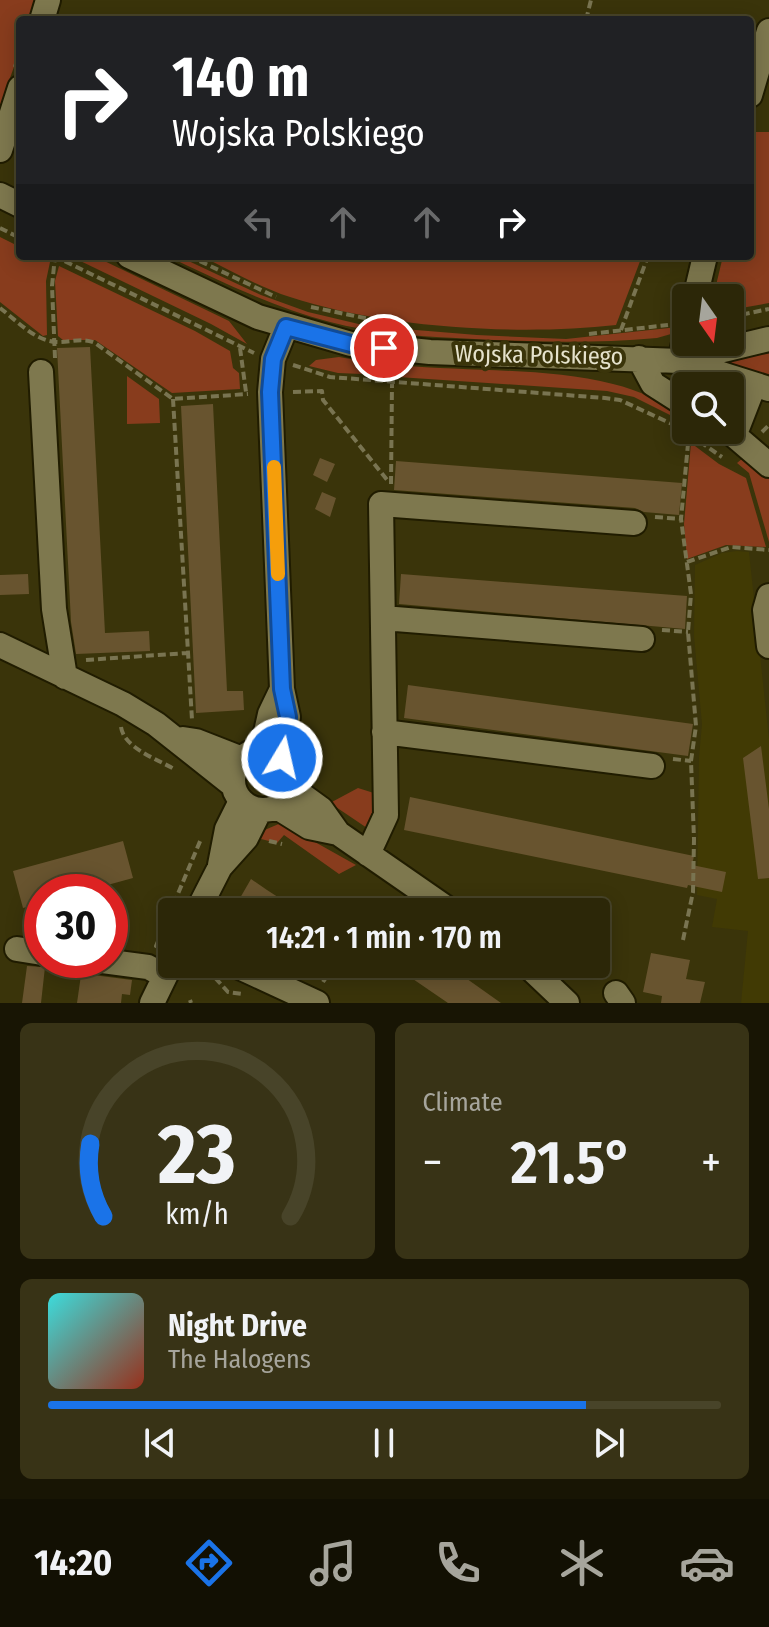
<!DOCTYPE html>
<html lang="en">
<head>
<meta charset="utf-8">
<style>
	body { margin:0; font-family:"Fira Sans Condensed",sans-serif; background:#383316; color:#f1f3f6; height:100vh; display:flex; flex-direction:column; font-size:30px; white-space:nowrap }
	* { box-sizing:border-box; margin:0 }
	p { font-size:26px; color:#a6a59c }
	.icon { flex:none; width:44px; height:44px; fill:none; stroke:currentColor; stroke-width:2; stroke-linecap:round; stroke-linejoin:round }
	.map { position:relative; height:1003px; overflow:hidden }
	.sheet { display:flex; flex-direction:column; gap:20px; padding:20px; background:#181504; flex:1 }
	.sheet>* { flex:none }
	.top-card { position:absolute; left:16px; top:16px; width:738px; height:244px; border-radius:8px; box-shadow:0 4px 20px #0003,0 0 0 2px #484429; background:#202124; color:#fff; overflow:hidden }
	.needle { width:52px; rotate:166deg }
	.fabs { position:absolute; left:672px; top:284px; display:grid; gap:16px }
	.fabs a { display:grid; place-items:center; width:72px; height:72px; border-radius:8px; background:#2c2708; box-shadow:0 4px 20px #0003,0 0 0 2px #484429; font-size:40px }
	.speed { position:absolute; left:24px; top:874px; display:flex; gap:16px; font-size:40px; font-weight:700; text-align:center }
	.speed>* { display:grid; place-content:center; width:104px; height:104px; border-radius:50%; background:#2c2708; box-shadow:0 4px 20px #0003,0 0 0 2px #484429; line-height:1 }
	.speed .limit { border:12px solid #d22; background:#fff; color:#111 }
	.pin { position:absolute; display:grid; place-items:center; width:68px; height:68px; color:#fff; margin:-34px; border:4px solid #fff; border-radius:50%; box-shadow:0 2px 8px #0007 }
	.me { position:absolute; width:88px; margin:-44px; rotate:9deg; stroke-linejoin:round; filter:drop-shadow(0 0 6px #0008) }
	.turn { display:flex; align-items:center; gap:28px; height:168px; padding:0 24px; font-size:36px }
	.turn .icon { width:104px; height:104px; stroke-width:2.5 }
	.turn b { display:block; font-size:56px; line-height:68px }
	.lanes { display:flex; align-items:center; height:76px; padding:0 24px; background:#0003; justify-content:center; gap:40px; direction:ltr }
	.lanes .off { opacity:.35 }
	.big { font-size:60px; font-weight:600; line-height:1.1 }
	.sheet .card { flex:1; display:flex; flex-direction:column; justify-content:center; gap:12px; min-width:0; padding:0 28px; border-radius:12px; background:#383316 }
	.sheet .dial { align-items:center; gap:0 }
	.dial svg { height:208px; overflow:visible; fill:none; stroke:#484429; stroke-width:7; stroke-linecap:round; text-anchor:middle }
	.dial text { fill:#f1f3f6; stroke:none }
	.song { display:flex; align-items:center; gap:24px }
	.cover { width:96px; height:96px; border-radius:12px; background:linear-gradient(135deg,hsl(180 70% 55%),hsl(10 70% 35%)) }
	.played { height:8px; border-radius:4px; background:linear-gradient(90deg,#1a73e8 80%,#484429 80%) }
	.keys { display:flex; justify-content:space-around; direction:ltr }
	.heat { display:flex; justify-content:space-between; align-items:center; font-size:44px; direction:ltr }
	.sheet .tiles { flex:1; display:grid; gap:20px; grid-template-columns:1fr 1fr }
	.card:last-child { grid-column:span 2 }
	.trip { position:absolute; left:158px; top:898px; width:452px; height:80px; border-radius:8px; background:#2c2708; box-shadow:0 4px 20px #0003,0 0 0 2px #484429; font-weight:600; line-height:80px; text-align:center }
	.menu { display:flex; height:128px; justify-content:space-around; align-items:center; background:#121003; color:#a6a59c }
	.menu .icon { width:56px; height:56px }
	.menu .active { color:#1a73e8 }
	.menu b { font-size:36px; color:#f1f3f6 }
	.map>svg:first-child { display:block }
	.built { fill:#413a04 }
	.green { fill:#883c1d }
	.building { fill:#68542f }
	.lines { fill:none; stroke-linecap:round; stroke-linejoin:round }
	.minor-casing { stroke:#201c00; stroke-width:28 }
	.path { stroke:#797451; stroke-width:4; stroke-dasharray:8 4; stroke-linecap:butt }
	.minor { stroke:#7e784e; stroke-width:24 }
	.route-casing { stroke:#114b97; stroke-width:20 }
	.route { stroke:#1a73e8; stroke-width:14 }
	.slow { stroke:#f59e0b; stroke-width:14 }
	.labels { text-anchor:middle; stroke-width:8; stroke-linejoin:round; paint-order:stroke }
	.street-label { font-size:24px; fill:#e5e2cc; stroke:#3a340a }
</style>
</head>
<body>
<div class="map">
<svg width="769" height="1003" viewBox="0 0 769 1003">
	<rect width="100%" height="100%" fill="#3a340a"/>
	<path class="built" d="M737 551 749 552 769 739V1003H741L748 931 712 927 717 899 697 895 699 757 702 724 694 636 695 565 722 553Z"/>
	<path class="green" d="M0 0H35L29 20H20V50L0 106Z
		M753 132H769V303L730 310V298H713L723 256H750V144Z
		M0 237 20 247V256H37L50 262 46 281 47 335 43 336 0 302Z
		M70 256H94L229 321 247 344 211 324Z
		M167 256H178L261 295 308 312 367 326 477 335 566 339 678 327 671 334 657 338C590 344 523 342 456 338 414 336 371 333 330 322 273 307 220 281 167 256Z
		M201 256H642L616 325C518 336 384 328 290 297 259 287 230 270 201 256Z
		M59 266 195 331 230 351 233 368 239 373 240 389 172 393 95 340H63L58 336 55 281Z
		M769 349V381L714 360Z
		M339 357 385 365 386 375 338 373 309 366 316 360Z
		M398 365C469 372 545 367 613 384 639 390 664 403 686 416V423L634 397 607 391 398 377Z
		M127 376 159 399 160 423 127 424Z
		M691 443 719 464 746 478 766 547 726 545 687 559 684 524Z
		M743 458 769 477V542L749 473 737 463Z
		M358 788 377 794 379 805 370 830 330 803Z
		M281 823 356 865 339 874 284 835 277 843 257 838 260 832Z"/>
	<path class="building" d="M90 347 105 633 149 631 150 651 76 654 71 622 57 348Z
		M213 404 227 691H243L244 710 196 713 181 406Z
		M320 458 335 464 327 482 313 475Z
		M396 461 682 483 679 515 644 512 635 508 394 490Z
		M322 492 336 498 330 517 315 509Z
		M28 574 29 594 0 595V575Z
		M401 574 687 596 685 629 399 604Z
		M408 685 693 724 688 756 404 718Z
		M761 746 769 809V878L758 879 743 758Z
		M410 797 694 856 692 865 726 872 722 892 688 885 687 888 404 830Z
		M123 841 133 878 82 892H42V903L23 908 13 871Z
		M251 879 267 890 301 912H247L236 905Z
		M651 953 690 960 686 979 705 982 700 1003H661L662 996 643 992Z
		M391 964H446L501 1003H448Z
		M27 966 45 967 41 1003H22Z
		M82 968 93 975 132 980 130 995 122 994 121 1003H77Z"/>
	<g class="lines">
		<g class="minor-casing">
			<path id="minor" d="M42 20 48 0
				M750 95 769 31
				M0 150 20 88
				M0 195 20 205
				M129 256 258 317 351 344 430 352 680 361 769 389
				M695 298 705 256
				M639 358 653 384 686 405
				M682 360 769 339
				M680 361 686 334
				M41 372 54 609 65 677
				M728 430 769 465
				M735 434 754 385
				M769 596 765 610 769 646
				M383 618 642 639
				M0 645 123 704 156 724 233 785
				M384 732 652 766
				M183 739 196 741 242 759
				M262 750 270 714 282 689
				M233 780a30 30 0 1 1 60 0a30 30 0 1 1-60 0Z
				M282 758 288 717 282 689 270 392 273 359 286 327
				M292 788 321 809 338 833 452 912
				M277 807 309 827 338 833
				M368 854 386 815 381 504 634 523
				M220 865 227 829 241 801
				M197 912 220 867 246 838 260 810
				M17 949 42 953
				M95 960 148 967 165 976
				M233 964 317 1003
				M526 964 567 1003
				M616 993 623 1003
				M152 1003 171 964"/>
		</g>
		<path class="path" d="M586 20 591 0
			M15 67 20 50
			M0 228 20 238
			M54 256 254 353
			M189 256 276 297
			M311 307 389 323
			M0 308C16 320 35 341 56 342 69 343 82 337 95 343L173 399 248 394
			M730 317 769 309
			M621 330 648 256
			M589 334 668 325
			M240 348 246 392
			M55 358 52 286 55 256
			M293 365 330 377 605 398 620 400 672 424
			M293 392 322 391 323 400 388 481
			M173 399 192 720
			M680 428 722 457
			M762 432 769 425
			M391 484 392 383
			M655 517 681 519
			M687 562 731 547 769 550
			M662 630 688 632
			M86 660 187 653
			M121 727C124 748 157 759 174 769
			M307 741 318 749
			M673 759 691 761
			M269 841 282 844
			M355 897 365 912
			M683 940 693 892 694 839 691 761 696 726 688 632 691 594 681 519 689 433
			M158 947 156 946 201 839
			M196 964 209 971 228 992 242 994
			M323 982 335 964
			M190 1000 191 1003"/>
		<use href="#minor" class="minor"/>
	</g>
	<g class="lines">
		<g class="route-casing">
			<path id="route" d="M282 758 288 717 282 689 270 392 273 359 286 327 351 344 384 348"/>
		</g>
		<use href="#route" class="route"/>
		<path class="slow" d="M274 467 278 574"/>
	</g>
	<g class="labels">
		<g class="street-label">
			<text transform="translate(539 355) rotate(1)" y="8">Wojska Polskiego</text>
		</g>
	</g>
</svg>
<div class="fabs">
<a><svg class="needle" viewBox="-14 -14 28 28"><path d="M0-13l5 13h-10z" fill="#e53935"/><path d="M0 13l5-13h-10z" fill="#a6a59c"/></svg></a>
<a><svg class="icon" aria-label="search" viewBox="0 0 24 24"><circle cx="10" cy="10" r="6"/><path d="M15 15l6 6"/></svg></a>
</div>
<div class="speed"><div class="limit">30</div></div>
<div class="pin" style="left:384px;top:348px;background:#d93025"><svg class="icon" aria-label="arrive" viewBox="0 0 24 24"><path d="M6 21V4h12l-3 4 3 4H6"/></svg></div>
<svg class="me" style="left:282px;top:758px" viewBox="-20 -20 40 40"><circle r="17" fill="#1a73e8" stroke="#fff" stroke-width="3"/><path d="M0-11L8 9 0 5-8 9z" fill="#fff"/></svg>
<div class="trip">14:21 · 1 min · 170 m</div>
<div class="top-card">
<div class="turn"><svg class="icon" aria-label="right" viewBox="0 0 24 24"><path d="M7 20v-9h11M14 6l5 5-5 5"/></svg><div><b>140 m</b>Wojska Polskiego</div></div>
<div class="lanes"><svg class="icon off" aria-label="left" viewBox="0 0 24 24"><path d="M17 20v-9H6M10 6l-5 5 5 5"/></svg><svg class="icon off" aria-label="ahead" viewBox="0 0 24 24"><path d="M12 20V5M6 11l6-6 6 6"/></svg><svg class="icon off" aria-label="ahead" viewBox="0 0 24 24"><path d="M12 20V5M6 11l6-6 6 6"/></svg><svg class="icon" aria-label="right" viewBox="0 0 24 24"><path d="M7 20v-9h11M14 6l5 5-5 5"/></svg></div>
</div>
</div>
<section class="sheet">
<div class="tiles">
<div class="card dial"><svg viewBox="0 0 100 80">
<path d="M14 69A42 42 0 1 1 86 69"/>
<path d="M14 69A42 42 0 0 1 9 41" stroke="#1a73e8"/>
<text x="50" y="56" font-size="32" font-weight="700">23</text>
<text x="50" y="72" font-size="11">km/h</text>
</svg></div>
<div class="card"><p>Climate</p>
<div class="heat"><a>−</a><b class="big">21.5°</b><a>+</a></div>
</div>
<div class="card">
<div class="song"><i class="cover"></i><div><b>Night Drive</b><p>The Halogens</p></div></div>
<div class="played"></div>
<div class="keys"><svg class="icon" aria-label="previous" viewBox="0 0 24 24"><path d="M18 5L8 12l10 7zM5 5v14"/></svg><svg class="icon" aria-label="pause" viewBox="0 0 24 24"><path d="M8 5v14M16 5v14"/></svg><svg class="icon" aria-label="next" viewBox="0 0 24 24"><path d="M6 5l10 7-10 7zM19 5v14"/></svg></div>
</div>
</div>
</section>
<nav class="menu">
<b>14:20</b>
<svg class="icon active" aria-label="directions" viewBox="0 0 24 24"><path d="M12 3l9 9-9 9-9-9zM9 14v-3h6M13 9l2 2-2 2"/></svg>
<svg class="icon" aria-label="music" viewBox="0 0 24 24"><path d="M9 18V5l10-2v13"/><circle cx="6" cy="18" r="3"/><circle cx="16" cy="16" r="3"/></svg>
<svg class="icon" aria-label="phone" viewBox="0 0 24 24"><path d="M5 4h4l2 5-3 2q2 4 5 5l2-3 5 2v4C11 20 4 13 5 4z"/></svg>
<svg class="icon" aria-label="climate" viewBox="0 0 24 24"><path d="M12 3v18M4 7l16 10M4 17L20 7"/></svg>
<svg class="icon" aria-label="car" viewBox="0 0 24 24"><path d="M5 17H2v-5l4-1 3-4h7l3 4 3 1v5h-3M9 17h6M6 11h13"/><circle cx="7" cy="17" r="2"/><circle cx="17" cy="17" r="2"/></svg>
</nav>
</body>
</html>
